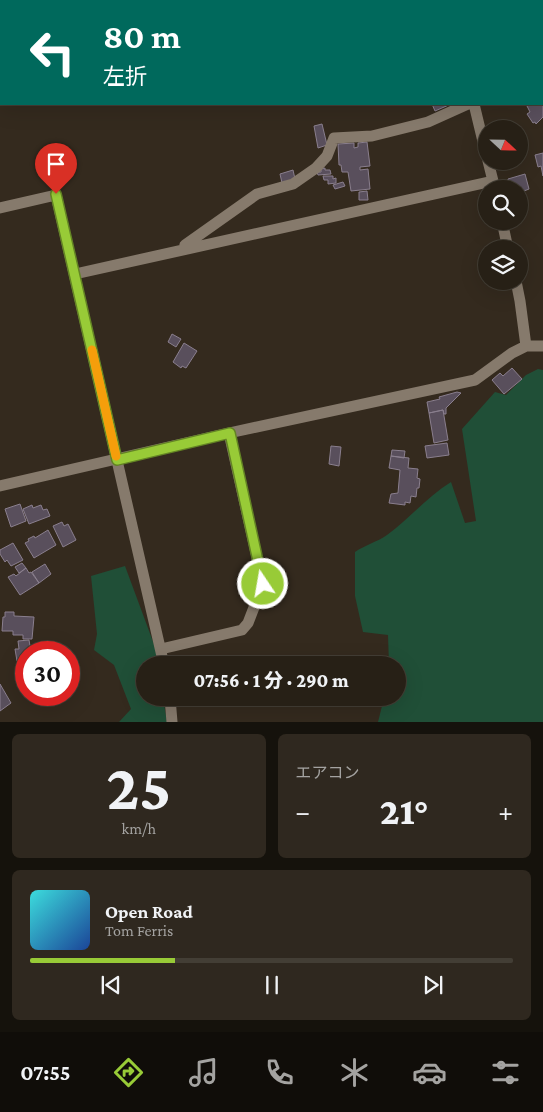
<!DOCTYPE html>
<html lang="ja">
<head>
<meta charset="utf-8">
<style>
	body { margin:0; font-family:"Crimson Pro","Noto Sans JP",serif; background:#2f281f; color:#f1f3f6; height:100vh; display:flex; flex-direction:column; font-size:19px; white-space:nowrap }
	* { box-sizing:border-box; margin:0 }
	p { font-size:16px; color:#a4a3a1 }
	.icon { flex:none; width:28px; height:28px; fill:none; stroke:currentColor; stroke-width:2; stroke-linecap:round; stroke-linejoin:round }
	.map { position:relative; height:722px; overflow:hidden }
	.sheet { display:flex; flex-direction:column; gap:12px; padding:12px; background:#15120c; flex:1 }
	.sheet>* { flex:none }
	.guide { position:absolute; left:0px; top:0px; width:544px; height:105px; box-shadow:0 5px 20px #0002,0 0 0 1px #433e35; background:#00695c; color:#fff; overflow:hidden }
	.needle { width:32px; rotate:112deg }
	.controls { position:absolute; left:478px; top:120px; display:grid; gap:10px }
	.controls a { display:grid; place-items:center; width:50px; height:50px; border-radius:50%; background:#272016; box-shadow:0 5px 20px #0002,0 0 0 1px #433e35; font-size:25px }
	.speed { position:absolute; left:15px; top:641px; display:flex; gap:10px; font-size:25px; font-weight:700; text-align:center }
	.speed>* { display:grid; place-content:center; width:65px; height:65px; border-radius:50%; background:#272016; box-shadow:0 5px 20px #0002,0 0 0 1px #433e35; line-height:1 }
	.speed .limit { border:8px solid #d22; background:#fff; color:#111 }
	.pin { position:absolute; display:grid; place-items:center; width:42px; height:42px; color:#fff; margin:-51px -21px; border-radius:50% 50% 50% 0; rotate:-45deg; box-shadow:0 0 5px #0007 }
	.pin .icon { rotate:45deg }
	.me { position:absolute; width:55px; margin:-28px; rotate:348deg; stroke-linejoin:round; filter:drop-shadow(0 0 4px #0008) }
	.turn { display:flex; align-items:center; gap:18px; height:105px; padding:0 20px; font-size:22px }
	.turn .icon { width:65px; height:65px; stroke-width:2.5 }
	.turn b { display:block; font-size:35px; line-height:42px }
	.big { font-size:38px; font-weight:800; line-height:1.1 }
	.sheet .widget { flex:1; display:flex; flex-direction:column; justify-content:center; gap:8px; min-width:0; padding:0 18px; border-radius:8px; background:#2f281f }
	.sheet .dial { align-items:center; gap:0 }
	.dial b { font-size:65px; line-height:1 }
	.song { display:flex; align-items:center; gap:15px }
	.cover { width:60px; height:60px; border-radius:8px; background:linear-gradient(135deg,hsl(180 70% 55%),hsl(220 70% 35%)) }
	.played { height:5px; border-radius:2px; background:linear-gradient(90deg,#98cb37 30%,#433e35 30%) }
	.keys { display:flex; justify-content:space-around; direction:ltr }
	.heat { display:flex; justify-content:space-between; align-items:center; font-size:28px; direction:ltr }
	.sheet .tiles { flex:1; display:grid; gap:12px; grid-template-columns:1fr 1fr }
	.widget:last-child { grid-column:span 2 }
	.trip { position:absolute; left:136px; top:656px; width:270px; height:50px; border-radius:25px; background:#272016; box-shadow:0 5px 20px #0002,0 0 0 1px #433e35; font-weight:800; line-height:50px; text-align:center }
	.dock { display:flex; height:80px; justify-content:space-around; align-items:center; background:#100d09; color:#a4a3a1 }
	.dock .icon { width:35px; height:35px }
	.dock .active { color:#98cb37 }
	.dock b { font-size:22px; color:#f1f3f6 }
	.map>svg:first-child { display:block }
	.green { fill:#204f37 }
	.building { fill:#594f5c; stroke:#8a7f8e }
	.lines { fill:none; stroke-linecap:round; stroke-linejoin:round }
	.path { stroke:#968f85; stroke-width:2.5; stroke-dasharray:4 4; stroke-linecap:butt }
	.minor { stroke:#867a6c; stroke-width:11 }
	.route-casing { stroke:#638424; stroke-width:12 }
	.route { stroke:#98cb37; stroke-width:9 }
	.slow { stroke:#f59e0b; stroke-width:9 }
</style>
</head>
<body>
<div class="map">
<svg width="543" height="722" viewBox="0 0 543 722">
	<rect width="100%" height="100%" fill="#342a1e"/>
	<path class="green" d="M538 369 543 370V722H378L384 698H398V665H389L388 635 363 632 355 596V552C365 545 377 542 387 535 409 519 427 497 451 482L465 523 476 521 462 429 495 392 506 395 526 375Z
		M125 566 155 647 158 665H145V698H163L167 722H119L131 709 114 665 94 650 97 634 91 576Z"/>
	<path class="building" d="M543 95V117L536 124 535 122 533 123 527 114 530 112 527 106 530 104H542Z
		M432 104H451L435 111Z
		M322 124 327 145 318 148 314 126Z
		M367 142 370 166 360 167V170L368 169 370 189 351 191 348 172H342L341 165H339L338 144 354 143V148L358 147V143Z
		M543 153V176L541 166 538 167 535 155Z
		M325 168V170H330L331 174 318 175 317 172H321V169Z
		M293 170 295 179 282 183 280 174Z
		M525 174 529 189 519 193V189H508L506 181 508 180V179Z
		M323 176H333V179L336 178V183L328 184V180H324Z
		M343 182 345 186 335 189 333 185Z
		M367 191 368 200H359V192Z
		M172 334 181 339 176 347 168 342Z
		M184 343 197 351 186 368 182 366 181 368 173 362Z
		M512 368 522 379 504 394 492 380 500 373 503 376Z
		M457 392 461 393 446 408V414H444L443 410 429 413 427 402 440 399 439 397Z
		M443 410 448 440 434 443 429 413Z
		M447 443 449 455 427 458 425 446Z
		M331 446 341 447 339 466 329 464Z
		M392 450 405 451 404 458 391 456Z
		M391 456 409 458 408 468 418 469 417 478 420 479 419 488H417L416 497 411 496 410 503 405 502V505L389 503 391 494 398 493 400 470 389 468Z
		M20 504 26 521 11 527 5 509Z
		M32 505 33 508 41 505 43 510 47 509 50 516 29 524 23 509Z
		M62 522 64 526 68 524 76 540 63 547 53 526Z
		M48 530 56 545 34 558 25 543 29 541 28 539 34 536 35 538Z
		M13 543 23 560 11 566 7 560 5 562 0 554V550Z
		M22 563 26 568 19 573 15 567Z
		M45 564 51 574 39 583 32 572Z
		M26 568 29 573 31 572 39 583 20 595 8 577 14 574 16 576Z
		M5 612H14V616L34 617 32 639H23V635H13V631H2L3 617H5Z
		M29 640 31 652H26V660L17 661 15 649H19L18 641Z
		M0 684 11 703 0 711Z"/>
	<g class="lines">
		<path class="path" d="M246 0 255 1
			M201 1 203 0
			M343 1 344 0"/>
		<path class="minor" d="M436 0 437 1
			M542 56H543
			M474 104 486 154
			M488 161 495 189
			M0 208 56 195 164 665
			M502 221 508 249
			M187 249 185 245 257 194 293 184 316 168 327 156 334 138 372 136 428 122 468 104
			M75 274 493 181
			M516 281 520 301 526 346
			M0 486 229 433 475 380 512 353 526 346H543
			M161 649 242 630 248 623 263 584 229 433
			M170 698 172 722"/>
	</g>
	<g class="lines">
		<g class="route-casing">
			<path id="route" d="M56 194 117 460 230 433 263 584"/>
		</g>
		<use href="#route" class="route"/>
		<path class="slow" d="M92 350 116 456"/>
	</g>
</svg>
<div class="controls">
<a><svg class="needle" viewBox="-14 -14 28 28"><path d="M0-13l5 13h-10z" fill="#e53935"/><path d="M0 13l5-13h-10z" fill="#a4a3a1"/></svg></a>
<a><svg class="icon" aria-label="search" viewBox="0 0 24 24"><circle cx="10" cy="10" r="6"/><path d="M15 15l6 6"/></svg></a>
<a><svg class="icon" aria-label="layers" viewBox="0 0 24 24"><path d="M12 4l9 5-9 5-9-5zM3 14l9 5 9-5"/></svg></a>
</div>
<div class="speed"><div class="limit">30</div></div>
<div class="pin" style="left:56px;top:194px;background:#d93025"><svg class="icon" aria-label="arrive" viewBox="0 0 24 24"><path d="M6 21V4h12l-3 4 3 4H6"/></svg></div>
<svg class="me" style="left:263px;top:584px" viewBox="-20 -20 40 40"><circle r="17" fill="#98cb37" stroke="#fff" stroke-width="3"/><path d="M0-11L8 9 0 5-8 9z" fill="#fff"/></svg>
<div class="trip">07:56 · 1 分 · 290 m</div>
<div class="guide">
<div class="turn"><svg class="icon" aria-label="left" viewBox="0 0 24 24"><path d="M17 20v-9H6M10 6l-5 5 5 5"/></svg><div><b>80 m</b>左折</div></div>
</div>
</div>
<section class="sheet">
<div class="tiles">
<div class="widget dial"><b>25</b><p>km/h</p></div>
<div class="widget"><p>エアコン</p>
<div class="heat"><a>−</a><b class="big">21°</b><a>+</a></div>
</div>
<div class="widget">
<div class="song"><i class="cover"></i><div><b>Open Road</b><p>Tom Ferris</p></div></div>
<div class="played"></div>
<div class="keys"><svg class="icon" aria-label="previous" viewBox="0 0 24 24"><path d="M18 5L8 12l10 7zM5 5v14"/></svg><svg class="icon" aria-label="pause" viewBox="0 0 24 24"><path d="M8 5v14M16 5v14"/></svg><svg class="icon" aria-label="next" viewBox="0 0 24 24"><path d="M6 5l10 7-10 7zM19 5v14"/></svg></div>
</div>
</div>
</section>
<nav class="dock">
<b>07:55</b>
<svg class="icon active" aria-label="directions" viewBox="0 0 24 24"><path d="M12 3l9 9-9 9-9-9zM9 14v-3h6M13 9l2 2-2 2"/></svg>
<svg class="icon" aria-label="music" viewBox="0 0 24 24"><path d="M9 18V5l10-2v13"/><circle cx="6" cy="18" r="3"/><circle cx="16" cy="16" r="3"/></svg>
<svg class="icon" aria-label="phone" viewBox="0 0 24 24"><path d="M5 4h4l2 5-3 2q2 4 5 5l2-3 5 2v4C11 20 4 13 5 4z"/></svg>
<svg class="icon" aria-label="climate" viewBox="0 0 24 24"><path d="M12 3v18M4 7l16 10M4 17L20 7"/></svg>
<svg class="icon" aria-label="car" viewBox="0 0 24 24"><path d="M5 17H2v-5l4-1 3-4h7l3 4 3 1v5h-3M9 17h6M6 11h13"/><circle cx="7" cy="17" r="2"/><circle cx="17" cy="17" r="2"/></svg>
<svg class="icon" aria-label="filters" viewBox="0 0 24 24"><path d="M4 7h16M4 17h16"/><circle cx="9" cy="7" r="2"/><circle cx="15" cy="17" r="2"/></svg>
</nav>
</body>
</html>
